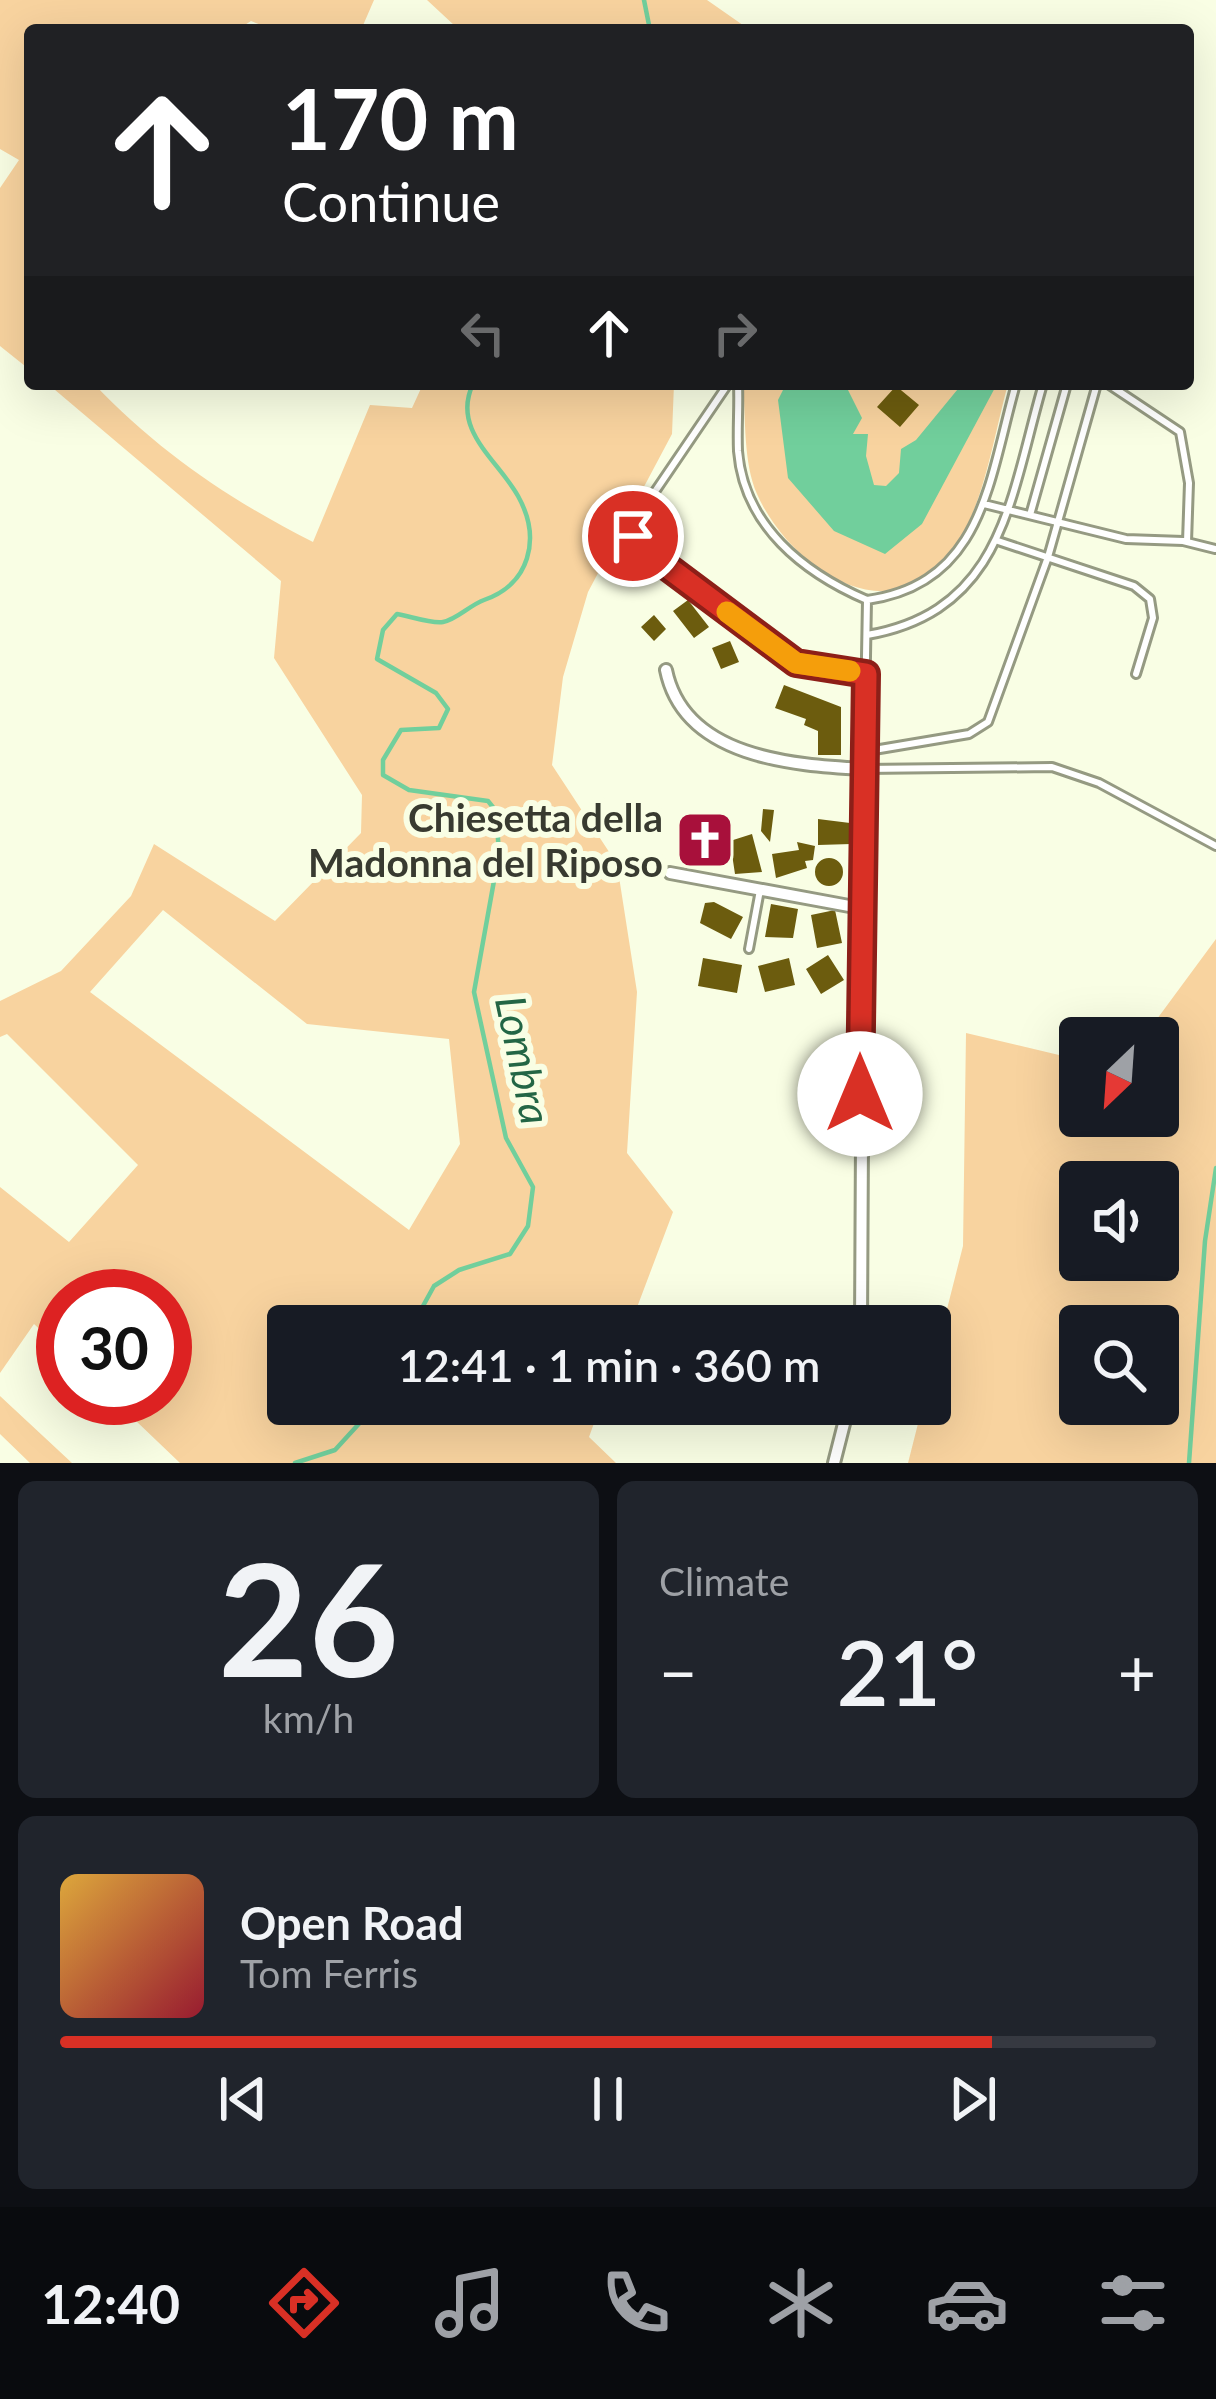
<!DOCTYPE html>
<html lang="en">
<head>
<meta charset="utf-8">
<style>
	body { margin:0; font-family:Lato,sans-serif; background:#20242c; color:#f1f3f6; height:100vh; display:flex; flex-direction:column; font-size:45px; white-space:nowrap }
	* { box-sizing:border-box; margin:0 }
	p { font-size:39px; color:#9ea1a6 }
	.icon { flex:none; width:66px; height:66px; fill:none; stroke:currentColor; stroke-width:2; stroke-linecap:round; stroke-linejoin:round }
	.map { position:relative; height:1463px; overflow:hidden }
	.drawer { display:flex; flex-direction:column; gap:18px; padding:18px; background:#0d0f14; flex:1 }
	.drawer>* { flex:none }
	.banner { position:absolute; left:24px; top:24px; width:1170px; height:366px; border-radius:12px; box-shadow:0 12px 48px #0002; background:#202124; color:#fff; overflow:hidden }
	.needle { width:78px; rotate:205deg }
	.buttons { position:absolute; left:1059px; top:1017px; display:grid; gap:24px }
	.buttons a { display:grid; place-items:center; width:120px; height:120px; border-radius:12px; background:#171b24; box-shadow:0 12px 48px #0002; font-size:60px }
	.speed { position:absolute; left:36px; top:1269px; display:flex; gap:24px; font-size:60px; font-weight:700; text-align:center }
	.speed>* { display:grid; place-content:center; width:156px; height:156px; border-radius:50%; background:#171b24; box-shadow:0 12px 48px #0002; line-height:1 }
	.speed .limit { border:18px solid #d22; background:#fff; color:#111 }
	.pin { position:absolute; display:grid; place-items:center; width:102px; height:102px; color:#fff; margin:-51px; border:6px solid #fff; border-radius:50%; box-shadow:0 3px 12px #0007 }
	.me { position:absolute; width:132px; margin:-66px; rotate:0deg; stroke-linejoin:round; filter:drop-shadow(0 0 9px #0008) }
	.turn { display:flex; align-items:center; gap:42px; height:252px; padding:0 60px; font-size:54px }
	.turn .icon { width:156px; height:156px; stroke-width:2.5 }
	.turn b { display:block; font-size:84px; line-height:102px }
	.lanes { display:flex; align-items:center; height:114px; padding:0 60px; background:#0003; justify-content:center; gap:60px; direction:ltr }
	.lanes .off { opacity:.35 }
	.big { font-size:90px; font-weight:600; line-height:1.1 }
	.drawer .card { flex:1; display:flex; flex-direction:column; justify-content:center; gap:18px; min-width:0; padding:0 42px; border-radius:18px; background:#20242c }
	.drawer .dial { align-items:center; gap:0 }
	.dial b { font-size:156px; line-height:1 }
	.song { display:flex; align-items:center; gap:36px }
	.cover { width:144px; height:144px; border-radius:18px; background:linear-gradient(135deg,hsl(40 70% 55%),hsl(350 70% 35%)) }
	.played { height:12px; border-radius:6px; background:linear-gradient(90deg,#d93025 85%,#363941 85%) }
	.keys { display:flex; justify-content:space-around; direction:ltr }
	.heat { display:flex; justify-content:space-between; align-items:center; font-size:66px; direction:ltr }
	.drawer .tiles { flex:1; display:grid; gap:18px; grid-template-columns:1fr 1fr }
	.card:last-child { grid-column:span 2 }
	.trip { position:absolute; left:267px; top:1305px; width:684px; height:120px; border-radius:12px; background:#171b24; box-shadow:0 12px 48px #0002; font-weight:600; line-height:120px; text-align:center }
	.tab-bar { display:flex; height:192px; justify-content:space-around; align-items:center; background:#090b0e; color:#9ea1a6 }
	.tab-bar .icon { width:84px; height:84px }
	.tab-bar .selected { color:#d93025 }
	.tab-bar b { font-size:54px; color:#f1f3f6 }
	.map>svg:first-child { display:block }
	.green { fill:#f8d39f; fill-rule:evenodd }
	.water { fill:#71cf9c }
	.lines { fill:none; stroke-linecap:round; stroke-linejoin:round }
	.stream { stroke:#71cf9c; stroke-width:4.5 }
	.building { fill:#6c5c0e }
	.lane-casing { stroke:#959a82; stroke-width:12 }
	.street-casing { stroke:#959a82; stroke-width:16 }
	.lane { stroke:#fff; stroke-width:6 }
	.street { stroke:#fff; stroke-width:10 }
	.route-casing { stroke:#8d1f18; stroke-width:30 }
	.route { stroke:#d93025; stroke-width:21 }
	.slow { stroke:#f59e0b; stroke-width:21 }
	.labels { text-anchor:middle; stroke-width:12; stroke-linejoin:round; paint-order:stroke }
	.poi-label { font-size:39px; font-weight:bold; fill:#383a30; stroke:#f9fee4; text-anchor:end }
	.water-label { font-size:42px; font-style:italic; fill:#236645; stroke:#f9fee4 }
</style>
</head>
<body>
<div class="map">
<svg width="1216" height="1463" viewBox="0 0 1216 1463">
	<rect width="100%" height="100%" fill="#f9fee4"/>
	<path class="green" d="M0 0H374L361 30H274L251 21 237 30H30V370L0 346V188L19 160 0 149Z
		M427 0H707L750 30H473L455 26Z
		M48 384H94C159 452 230 500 313 542L370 405 412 408 423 384H674L672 434 588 592 563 677 552 765 617 864 637 992 627 1153 673 1212 630 1326H288V1404H601L589 1437 616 1463H180L112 1398H165V1296H63V1351L34 1324 0 1373V1187L69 1242 138 1165 7 1034 0 1037V1001L61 971 131 896 154 844 275 921 361 833 362 795 274 658 281 581ZM163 910 307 1024 449 1039 460 1144 409 1230 90 992Z
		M743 384H1008C993 438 983 515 947 559 884 634 788 564 757 494 743 462 746 419 743 384Z
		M1216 939V1463H908L923 1404H930V1376L963 1246 966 1033 1080 1060V1116H1158V1038H1143ZM1080 1182H1158V1260H1080ZM1080 1326H1158V1404H1080Z
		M0 1396 72 1463H30L0 1434Z"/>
	<path class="water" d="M786 384 847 388 862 418 853 434H868L866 456 874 485 886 486 899 473 901 449 916 440 962 384H997L922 524 885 554 834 531 788 478 778 400Z"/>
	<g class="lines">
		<path class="stream" d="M644 0 650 30
			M412 1326 434 1286 459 1270 510 1254 528 1226 533 1187 506 1138 474 992 499 853 496 811 488 801 409 790 383 775V760L401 730 439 728 448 709 436 693 377 659 383 630 397 614C410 616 431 624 443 622 456 620 470 605 484 600 529 585 542 539 518 496 498 460 451 430 473 384
			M295 1463 335 1450 377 1404
			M1189 1463 1205 1241 1216 1168"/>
	</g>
	<path class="building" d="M896 386 919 405 900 427 877 407Z
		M688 600 709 627 694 638 673 611Z
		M654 615 666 629 654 641 641 627Z
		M730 641 739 662 721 669 712 648Z
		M784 685 841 707V755H818V731L804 725 806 719 775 708Z
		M763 809 774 810 770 842 761 831Z
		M818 819 850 823 851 844 818 845Z
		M702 828 713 830 709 852 698 850Z
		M752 834 762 872 735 874 730 841Z
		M797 842 815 846 813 860 805 861 807 868 776 878 772 854 799 850Z
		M815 872a14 14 0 1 1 28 0a14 14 0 1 1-28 0Z
		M714 902 743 917 731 939 700 923 705 903Z
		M771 904 798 909 793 938 765 937Z
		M835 910 842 943 817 948 811 915Z
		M828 955 844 980 821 994 806 969Z
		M703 958 742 965 737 993 698 986Z
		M789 958 795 985 765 992 758 966Z"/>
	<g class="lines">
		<g class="lane-casing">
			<path id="lane" d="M728 384 635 521 637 545 796 663 866 674
				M738 384C739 406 737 428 738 451 744 526 804 573 867 600 984 584 989 478 1016 384
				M1108 384 1180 432 1189 483 1187 542
				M984 504 1126 539 1183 541 1215 549
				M1030 515 1067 384
				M998 541 1134 586 1150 599 1153 618 1136 674
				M867 600 864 769 1052 767 1099 783 1216 846
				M867 635C1004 611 1010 497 1043 384
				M862 752 969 734 988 722 1048 557 1097 384
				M749 949 760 890"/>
		</g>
		<g class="street-casing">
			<path id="street" d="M666 670C684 758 793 765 864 769L861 1326
				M670 873 860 908
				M834 1463 849 1404"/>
		</g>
		<use href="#lane" class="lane"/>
		<use href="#street" class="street"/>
	</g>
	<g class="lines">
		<g class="route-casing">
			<path id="route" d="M633 536 638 545 796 663 866 674 860 1094"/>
		</g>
		<use href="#route" class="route"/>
		<path class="slow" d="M727 612 796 663 850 671"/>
	</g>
	<defs>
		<g id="church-square" transform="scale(3)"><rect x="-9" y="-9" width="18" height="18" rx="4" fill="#a8103b" stroke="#f9fee4"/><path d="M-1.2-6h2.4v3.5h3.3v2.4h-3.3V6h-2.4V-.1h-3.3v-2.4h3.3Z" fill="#fff"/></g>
	</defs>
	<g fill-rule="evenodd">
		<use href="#church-square" x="705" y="840"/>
	</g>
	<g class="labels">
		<g class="poi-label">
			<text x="663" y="832">Chiesetta della<tspan x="663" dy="45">Madonna del Riposo</tspan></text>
		</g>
		<g class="water-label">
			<text transform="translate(523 1060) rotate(78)" y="15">Lombra</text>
		</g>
	</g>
</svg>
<div class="buttons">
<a><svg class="needle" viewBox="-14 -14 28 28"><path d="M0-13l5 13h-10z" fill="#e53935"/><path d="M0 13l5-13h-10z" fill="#9ea1a6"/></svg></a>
<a><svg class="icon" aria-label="sound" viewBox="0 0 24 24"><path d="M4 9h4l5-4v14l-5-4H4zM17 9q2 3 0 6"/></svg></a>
<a><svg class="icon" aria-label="search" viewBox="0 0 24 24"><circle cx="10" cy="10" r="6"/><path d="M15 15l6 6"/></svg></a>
</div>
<div class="speed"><div class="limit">30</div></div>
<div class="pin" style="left:633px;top:536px;background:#d93025"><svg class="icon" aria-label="arrive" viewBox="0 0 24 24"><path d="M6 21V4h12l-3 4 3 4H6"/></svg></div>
<svg class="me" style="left:860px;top:1094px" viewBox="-20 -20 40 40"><circle r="19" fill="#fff"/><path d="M0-13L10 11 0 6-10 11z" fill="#d93025"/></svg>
<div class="trip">12:41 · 1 min · 360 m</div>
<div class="banner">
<div class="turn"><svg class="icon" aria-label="ahead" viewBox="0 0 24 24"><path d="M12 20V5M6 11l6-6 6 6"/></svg><div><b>170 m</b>Continue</div></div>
<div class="lanes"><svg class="icon off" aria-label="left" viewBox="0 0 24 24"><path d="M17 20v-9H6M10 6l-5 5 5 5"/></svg><svg class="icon" aria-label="ahead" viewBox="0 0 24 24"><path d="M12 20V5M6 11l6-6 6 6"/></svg><svg class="icon off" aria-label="right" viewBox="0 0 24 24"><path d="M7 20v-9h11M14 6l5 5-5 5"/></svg></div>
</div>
</div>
<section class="drawer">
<div class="tiles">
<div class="card dial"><b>26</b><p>km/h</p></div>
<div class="card"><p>Climate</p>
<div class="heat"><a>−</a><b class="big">21°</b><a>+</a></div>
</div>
<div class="card">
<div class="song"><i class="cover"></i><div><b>Open Road</b><p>Tom Ferris</p></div></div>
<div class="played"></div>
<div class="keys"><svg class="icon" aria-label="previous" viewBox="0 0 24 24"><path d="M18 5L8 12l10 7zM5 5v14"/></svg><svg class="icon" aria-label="pause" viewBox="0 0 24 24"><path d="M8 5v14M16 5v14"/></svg><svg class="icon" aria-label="next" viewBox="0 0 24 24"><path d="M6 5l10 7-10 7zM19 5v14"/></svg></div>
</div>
</div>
</section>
<nav class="tab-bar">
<b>12:40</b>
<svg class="icon selected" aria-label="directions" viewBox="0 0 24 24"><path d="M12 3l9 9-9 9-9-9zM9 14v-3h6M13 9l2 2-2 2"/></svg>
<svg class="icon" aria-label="music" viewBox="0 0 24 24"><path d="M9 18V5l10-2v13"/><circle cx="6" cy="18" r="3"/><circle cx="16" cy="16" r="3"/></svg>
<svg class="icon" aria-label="phone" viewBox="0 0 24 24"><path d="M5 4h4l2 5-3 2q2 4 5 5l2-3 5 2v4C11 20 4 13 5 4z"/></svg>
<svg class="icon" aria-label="climate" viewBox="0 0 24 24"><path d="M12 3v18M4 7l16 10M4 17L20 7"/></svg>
<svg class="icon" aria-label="car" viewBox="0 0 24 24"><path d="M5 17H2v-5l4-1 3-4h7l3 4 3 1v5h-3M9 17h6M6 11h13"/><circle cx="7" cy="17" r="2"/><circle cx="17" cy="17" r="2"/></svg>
<svg class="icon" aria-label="filters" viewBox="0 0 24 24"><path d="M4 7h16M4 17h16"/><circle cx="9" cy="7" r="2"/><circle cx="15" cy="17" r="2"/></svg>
</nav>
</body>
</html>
